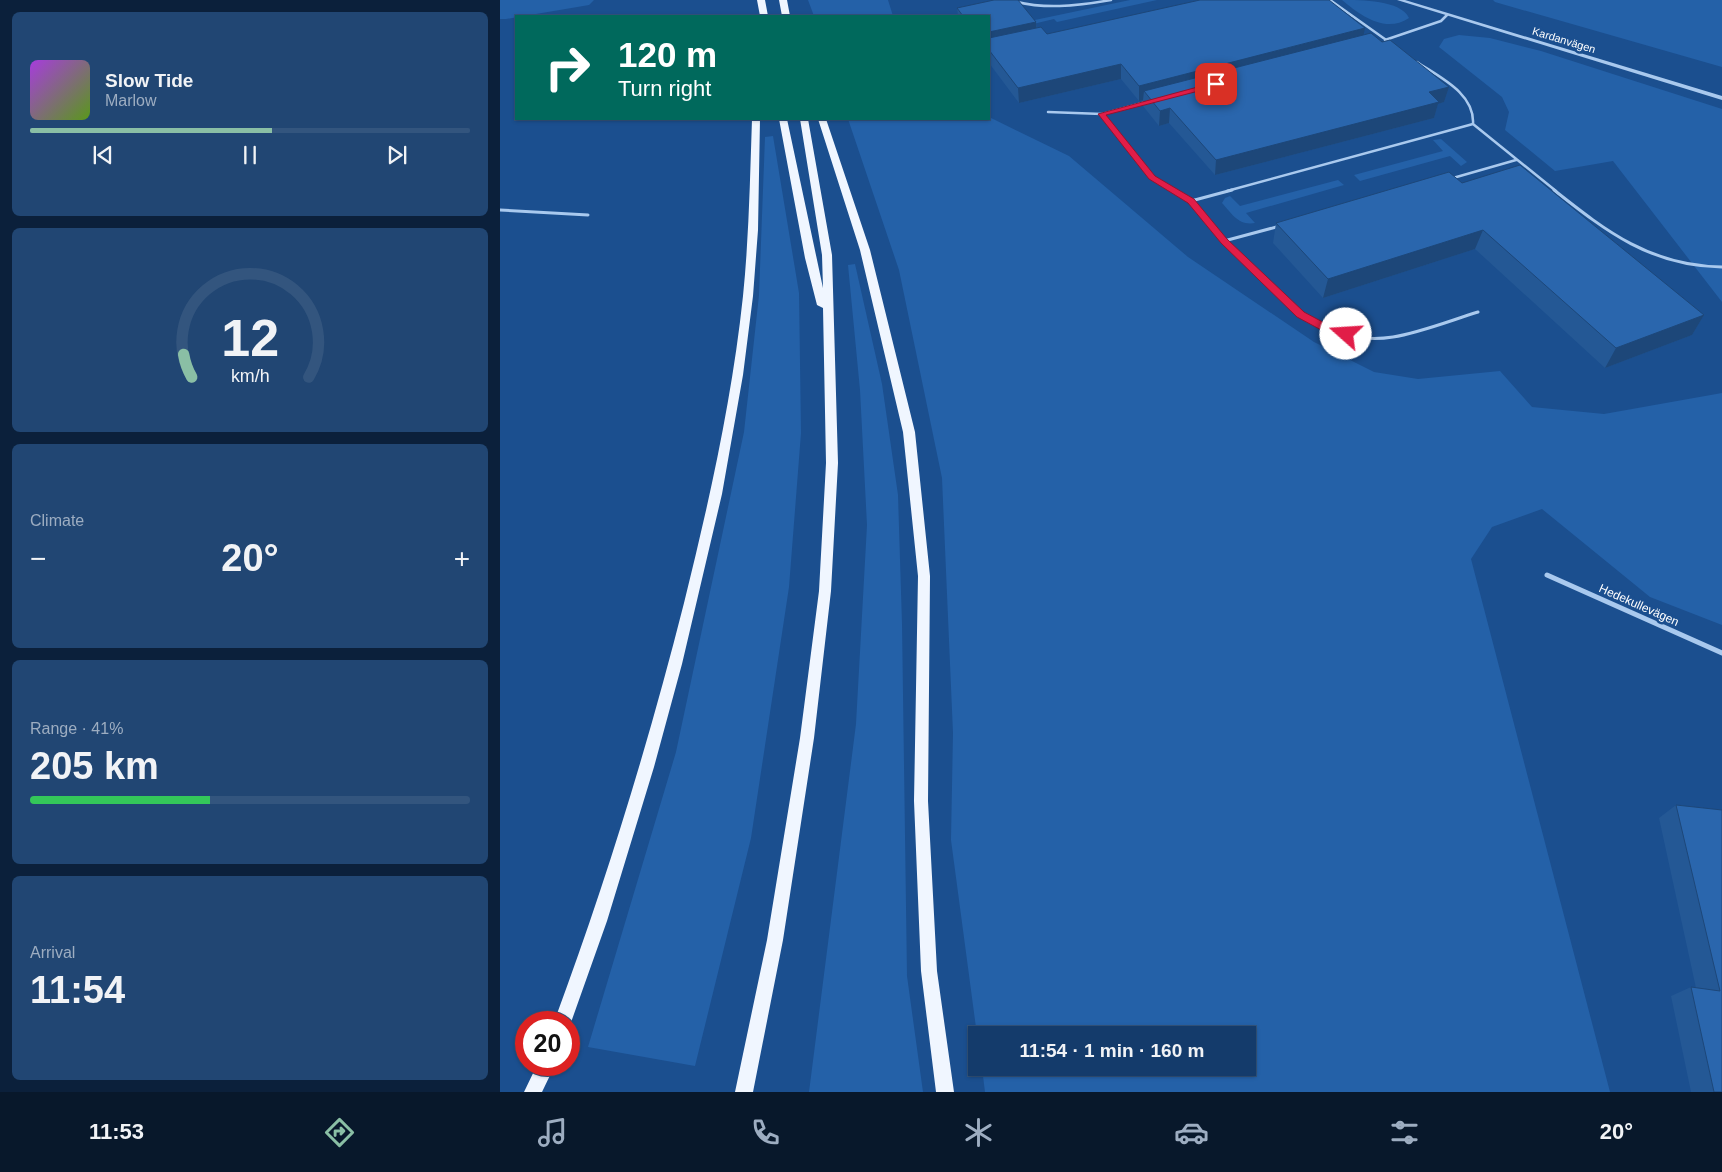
<!DOCTYPE html>
<html lang="en">
<head>
<meta charset="utf-8">
<style>
	body { margin:0; font-family:Helvetica,sans-serif; background:#214673; color:#f1f3f6; height:100vh; display:flex; flex-direction:column; font-size:19px; white-space:nowrap }
	* { box-sizing:border-box; margin:0 }
	p { font-size:16px; color:#9dadc1 }
	.icon { flex:none; width:28px; height:28px; fill:none; stroke:currentColor; stroke-width:2; stroke-linecap:round; stroke-linejoin:round }
	.map { position:relative; flex:1; overflow:hidden }
	.drawer { display:flex; flex-direction:column; gap:12px; padding:12px; background:#0b203b; width:500px }
	.drawer>* { flex:none }
	.hud { position:absolute; left:15px; top:15px; width:475px; height:105px; border-radius:0px; box-shadow:0 1px 4px #0004,0 0 0 1px #33557e; background:#00695c; color:#fff; overflow:hidden }
	.speed { position:absolute; left:15px; top:1011px; display:flex; gap:10px; font-size:25px; font-weight:700; text-align:center }
	.speed>* { display:grid; place-content:center; width:65px; height:65px; border-radius:50%; background:#143b6b; box-shadow:0 1px 4px #0004,0 0 0 1px #33557e; line-height:1 }
	.speed .limit { border:8px solid #d22; background:#fff; color:#111 }
	.pin { position:absolute; display:grid; place-items:center; width:42px; height:42px; color:#fff; margin:-21px; border-radius:10px; box-shadow:0 2px 8px #0006 }
	.me { position:absolute; width:55px; margin:-28px; rotate:289deg; stroke-linejoin:round; filter:drop-shadow(0 0 4px #0008) }
	.turn { display:flex; align-items:center; gap:18px; height:105px; padding:0 20px; font-size:22px }
	.turn .icon { width:65px; height:65px; stroke-width:2.5 }
	.turn b { display:block; font-size:35px; line-height:42px }
	.big { font-size:38px; font-weight:800; line-height:1.1 }
	.drawer .card { flex:1; display:flex; flex-direction:column; justify-content:center; gap:8px; min-width:0; padding:0 18px; border-radius:8px; background:#214673 }
	.drawer .dial { align-items:center; gap:0 }
	.dial svg { height:130px; overflow:visible; fill:none; stroke:#33557e; stroke-width:7; stroke-linecap:round; text-anchor:middle }
	.dial text { fill:#f1f3f6; stroke:none }
	.song { display:flex; align-items:center; gap:15px }
	.cover { width:60px; height:60px; border-radius:8px; background:linear-gradient(135deg,hsl(280 70% 55%),hsl(90 70% 35%)) }
	.played { height:5px; border-radius:2px; background:linear-gradient(90deg,#8abfa5 55%,#33557e 55%) }
	.keys { display:flex; justify-content:space-around; direction:ltr }
	.heat { display:flex; justify-content:space-between; align-items:center; font-size:28px; direction:ltr }
	.charge { height:8px; border-radius:4px; background:linear-gradient(90deg,#34c759 41%,#33557e 0) }
	.trip { position:absolute; left:468px; top:1026px; width:288px; height:50px; border-radius:0px; background:#143b6b; box-shadow:0 1px 4px #0004,0 0 0 1px #33557e; font-weight:800; line-height:50px; text-align:center }
	.tabs { display:flex; height:80px; justify-content:space-around; align-items:center; background:#08182b; color:#9dadc1 }
	.tabs .icon { width:35px; height:35px }
	.tabs .active { color:#8abfa5 }
	.tabs b { font-size:22px; color:#f1f3f6 }
	main { display:flex; flex:1; min-height:0 }
	.map>svg:first-child { display:block }
	.green { fill:#2461a8 }
	.lines { fill:none; stroke-linecap:round; stroke-linejoin:round }
	.service-far1 { stroke:#a9c9ee; stroke-width:2.5 }
	.service { stroke:#a9c9ee; stroke-width:3 }
	.minor { stroke:#a9c9ee; stroke-width:5 }
	.tertiary { fill:#a9c9ee; fill-rule:evenodd }
	.primary { fill:#f0f6ff; fill-rule:evenodd }
	.wall { fill:#245895 }
	.shaded-wall { fill:#1d4779 }
	.building { fill:#2a66ad; stroke:#1d4779 }
	.route { fill:#e11d48; stroke:#92132f }
	.labels { text-anchor:middle; stroke-width:5; stroke-linejoin:round; paint-order:stroke }
	.far-street-label { font-size:11px; fill:#fff; stroke:#1b4f8f }
	.street-label { font-size:12px; fill:#fff; stroke:#1b4f8f }
</style>
</head>
<body>
<main>
<section class="drawer">
<div class="card">
<div class="song"><i class="cover"></i><div><b>Slow Tide</b><p>Marlow</p></div></div>
<div class="played"></div>
<div class="keys"><svg class="icon" aria-label="previous" viewBox="0 0 24 24"><path d="M18 5L8 12l10 7zM5 5v14"/></svg><svg class="icon" aria-label="pause" viewBox="0 0 24 24"><path d="M8 5v14M16 5v14"/></svg><svg class="icon" aria-label="next" viewBox="0 0 24 24"><path d="M6 5l10 7-10 7zM19 5v14"/></svg></div>
</div>
<div class="card dial"><svg viewBox="0 0 100 80">
<path d="M14 69A42 42 0 1 1 86 69"/>
<path d="M14 69A42 42 0 0 1 9 55" stroke="#8abfa5"/>
<text x="50" y="56" font-size="32" font-weight="700">12</text>
<text x="50" y="72" font-size="11">km/h</text>
</svg></div>
<div class="card"><p>Climate</p>
<div class="heat"><a>−</a><b class="big">20°</b><a>+</a></div>
</div>
<div class="card"><p>Range · 41%</p><b class="big">205 km</b><div class="charge"></div></div>
<div class="card"><p>Arrival</p><b class="big">11:54</b></div>
</section>
<div class="map">
<svg width="1222" height="1092" viewBox="0 0 1222 1092">
	<rect width="100%" height="100%" fill="#1b4f8f"/>
	<path class="green" d="M0 0H94L89 5 6 19H0Z
		M308 0H388L393 16H314Z
		M630 0H657L557 22 554 19 533 24 530 21Z
		M842 0C861 0 901 0 909 18 885 34 860 15 842 0Z
		M993 0H1222V67L995 2Z
		M959 35 990 38 1041 51 1222 109V302L1113 161 1055 171 1005 130 1009 112 1002 97 939 47 944 39Z
		M489 117 569 156 688 257 814 342 874 372 918 379 1000 371 1032 407 1104 414 1222 393V625L1150 597 1042 509 992 527 971 559 1110 1092H485L482 1068H746V1035H477L451 840 453 733 442 478 399 270 348 119Z
		M273 136 299 293 301 433 289 587 251 838 195 1066 88 1047 176 752 244 432 259 295 265 137Z
		M941 139 967 162 961 166 950 156 860 181 854 175 943 151 933 140Z
		M838 180 844 185 746 213 755 223C739 226 732 214 722 203L725 198 730 196 740 206Z
		M355 264 382 384 398 495 402 624 407 976 423 1092H309L356 724 367 525 360 390 348 265Z"/>
	<g class="lines">
		<path class="service-far1" d="M509 0C543 10 576 6 611 0
			M830 0 889 42
			M885 40 941 21 947 15
			M917 62C939 77 975 93 973 124L1056 191
			M548 112 602 114 646 102
			M602 114 652 178 674 191
			M953 178 1016 160
			M727 191 973 124"/>
		<path class="service" d="M672 190 691 201
			M732 190 691 201 724 241 780 226
			M1054 190C1107 232 1151 266 1222 267
			M0 210 88 215
			M724 241C773 288 817 349 893 337 919 333 952 320 978 312"/>
		<path class="minor" d="M1047 575 1222 653"/>
		<path class="tertiary" d="M897 0H905L1222 96V100Z"/>
		<path class="primary" d="M257 0H265L268 16H260Z
			M279 0H287L290 16H282Z
			M252 119H260L258 230 253 296 243 375 222 494 182 664 154 767 107 921 69 1028V1022H54C105 885 148 745 184 603 209 502 232 400 243 296 249 237 250 178 252 119Z
			M279 119H287L323 288 322 255 300 119H308L332 255 338 463 331 591 314 738 283 940 253 1092H235L267 940 300 738 319 591 326 463 323 308 317 305 305 258Z
			M318 119H326L370 250 415 432 430 576 428 801 437 971 454 1092H436L421 971 414 801 418 576 403 432 360 250Z
			M37 1065H55L42 1092H24Z"/>
	</g>
	<path class="wall" d="M457 8 536 22 537 28 547 34 865 28 863 35 882 42 949 87 944 102 938 104 934 118 715 175 669 123 659 126 643 106V100L639 101 621 79 519 103 489 63V16H458Z
		M962 183 1204 315 1192 335 1105 368 975 249 823 298 773 243 776 223Z
		M1176 805 1222 810V1092H1191L1171 996 1191 987 1196 988 1159 818Z"/>
	<path class="shaded-wall" d="M536 22 537 36 489 47V32Z
		M865 28 862 43 644 91 643 100 639 101V86Z
		M621 64V79L519 103 518 88Z
		M949 87 944 102 938 104 934 118 715 175 716 160 929 92Z
		M670 108 669 123 659 126 660 111Z
		M983 230 975 249 823 298 828 279Z
		M1204 315 1192 335 1105 368 1116 348Z"/>
	<path class="building" d="M494 0H518L536 22 489 32V16H463L457 8Z
		M700 0H829L865 28 639 86 621 64 518 88 489 50V38L541 27 547 34Z
		M871 33 882 42 890 40 949 87 929 92 939 102 716 160 670 108 660 111 644 91Z
		M1020 165 1204 315 1116 348 983 230 828 279 776 223 949 172 962 183Z
		M1176 805 1222 810V1092H1214L1191 987 1220 991Z"/>
	<path class="route" d="M716 82 718 83V86L606 115 655 176 694 199 727 239 804 312 832 327 849 332V337H846L825 332 797 317 721 243 688 203 649 179 598 114Z"/>
	<g class="labels">
		<g class="far-street-label">
			<text transform="translate(1064 40) rotate(17)" y="4">Kardanvägen</text>
		</g>
		<g class="street-label">
			<text transform="translate(1139 605) rotate(24)" y="4">Hedekullevägen</text>
		</g>
	</g>
</svg>
<div class="speed"><div class="limit">20</div></div>
<div class="pin" style="left:716px;top:84px;background:#d93025"><svg class="icon" aria-label="arrive" viewBox="0 0 24 24"><path d="M6 21V4h12l-3 4 3 4H6"/></svg></div>
<svg class="me" style="left:846px;top:334px" viewBox="-20 -20 40 40"><circle r="19" fill="#fff"/><path d="M0-13L10 11 0 6-10 11z" fill="#e11d48"/></svg>
<div class="trip">11:54 · 1 min · 160 m</div>
<div class="hud">
<div class="turn"><svg class="icon" aria-label="right" viewBox="0 0 24 24"><path d="M7 20v-9h11M14 6l5 5-5 5"/></svg><div><b>120 m</b>Turn right</div></div>
</div>
</div>
</main>
<nav class="tabs">
<b>11:53</b>
<svg class="icon active" aria-label="directions" viewBox="0 0 24 24"><path d="M12 3l9 9-9 9-9-9zM9 14v-3h6M13 9l2 2-2 2"/></svg>
<svg class="icon" aria-label="music" viewBox="0 0 24 24"><path d="M9 18V5l10-2v13"/><circle cx="6" cy="18" r="3"/><circle cx="16" cy="16" r="3"/></svg>
<svg class="icon" aria-label="phone" viewBox="0 0 24 24"><path d="M5 4h4l2 5-3 2q2 4 5 5l2-3 5 2v4C11 20 4 13 5 4z"/></svg>
<svg class="icon" aria-label="climate" viewBox="0 0 24 24"><path d="M12 3v18M4 7l16 10M4 17L20 7"/></svg>
<svg class="icon" aria-label="car" viewBox="0 0 24 24"><path d="M5 17H2v-5l4-1 3-4h7l3 4 3 1v5h-3M9 17h6M6 11h13"/><circle cx="7" cy="17" r="2"/><circle cx="17" cy="17" r="2"/></svg>
<svg class="icon" aria-label="filters" viewBox="0 0 24 24"><path d="M4 7h16M4 17h16"/><circle cx="9" cy="7" r="2"/><circle cx="15" cy="17" r="2"/></svg>
<b>20°</b>
</nav>
</body>
</html>
